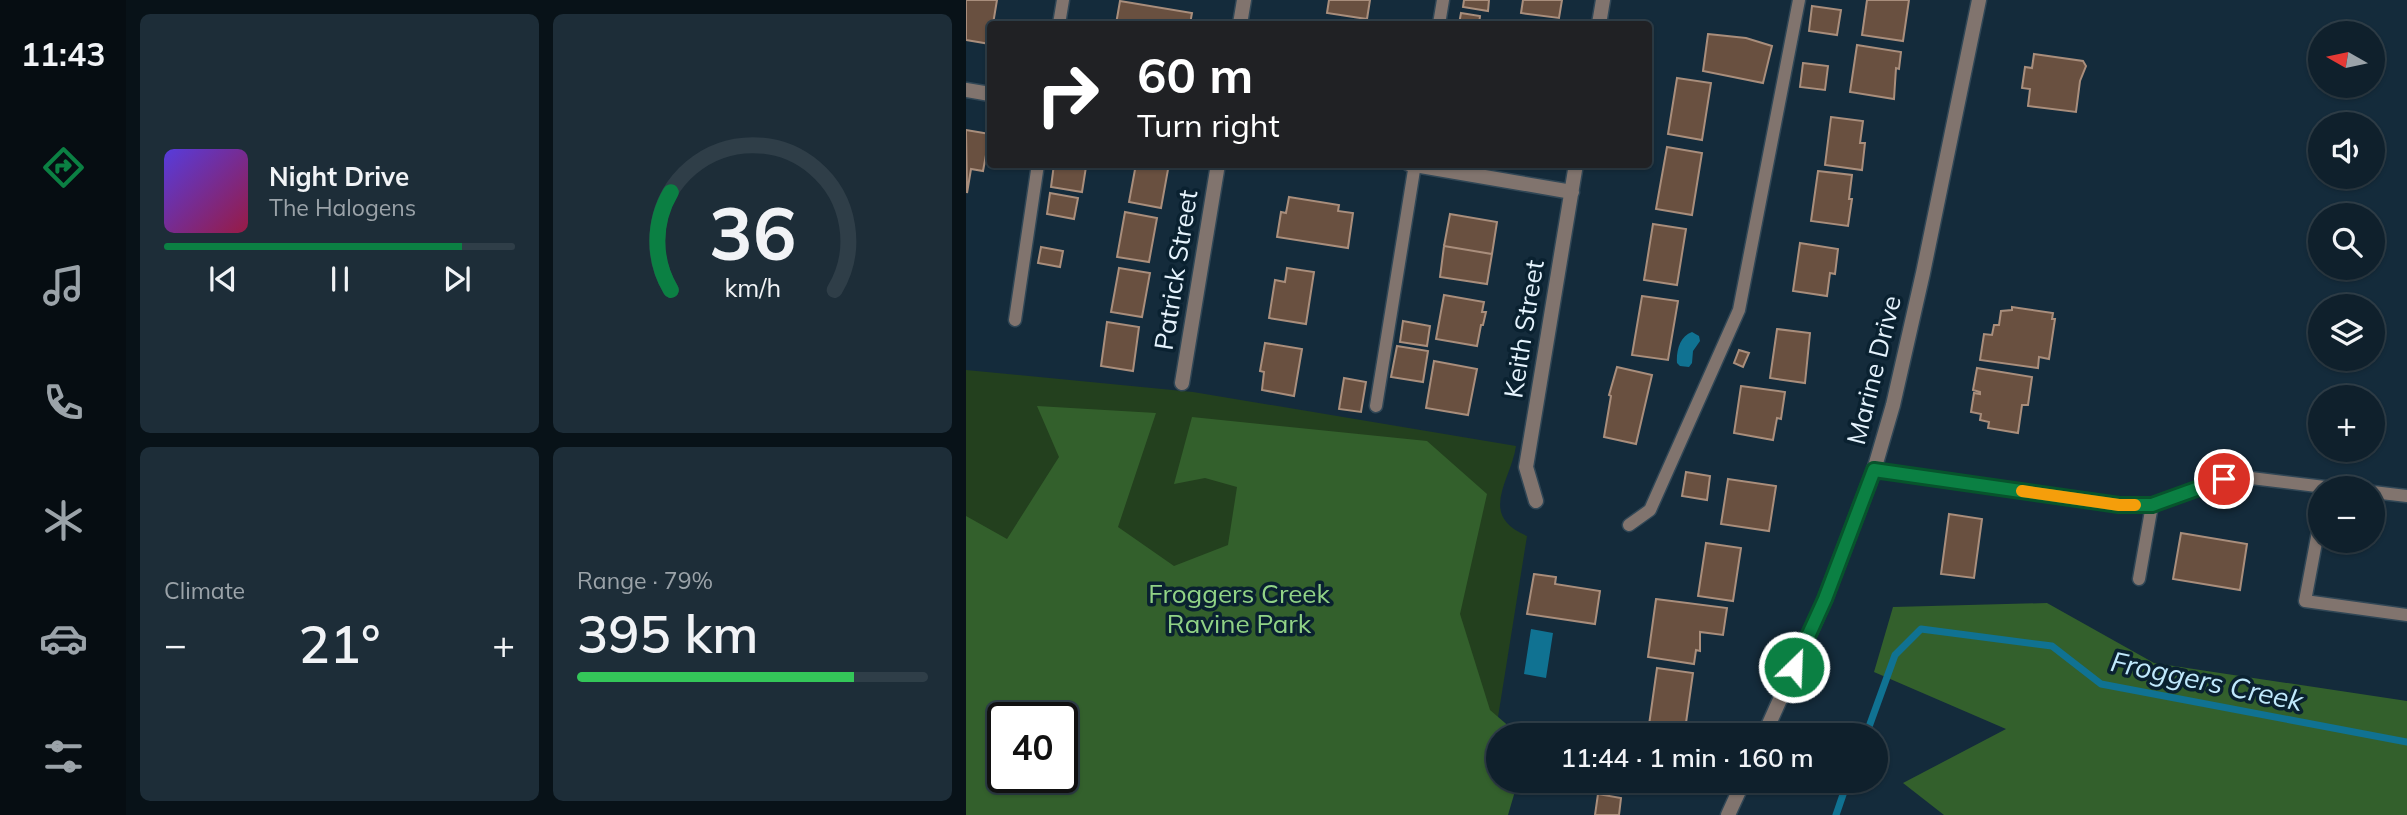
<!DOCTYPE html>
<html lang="en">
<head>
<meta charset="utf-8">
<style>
	body { margin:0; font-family:Mulish,sans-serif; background:#1d2d38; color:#f1f3f6; height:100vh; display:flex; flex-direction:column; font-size:26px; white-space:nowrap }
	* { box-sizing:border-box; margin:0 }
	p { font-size:23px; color:#9ba3a9 }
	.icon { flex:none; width:38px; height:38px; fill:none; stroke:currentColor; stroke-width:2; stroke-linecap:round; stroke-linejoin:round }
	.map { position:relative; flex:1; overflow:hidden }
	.details { display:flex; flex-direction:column; gap:14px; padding:14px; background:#081218; width:840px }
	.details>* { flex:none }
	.top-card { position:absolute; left:21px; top:21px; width:665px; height:147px; border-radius:7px; box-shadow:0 2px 5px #0004,0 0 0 2px #2f3e48; background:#202124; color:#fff; overflow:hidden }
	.needle { width:46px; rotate:279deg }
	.fabs { position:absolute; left:1342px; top:21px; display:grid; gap:14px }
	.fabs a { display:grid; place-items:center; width:77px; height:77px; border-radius:50%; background:#0f202c; box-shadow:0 2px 5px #0004,0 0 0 2px #2f3e48; font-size:35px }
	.speed { position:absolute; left:21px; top:702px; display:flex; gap:14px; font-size:35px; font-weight:700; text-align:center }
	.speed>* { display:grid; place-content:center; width:91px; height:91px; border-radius:50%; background:#0f202c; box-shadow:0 2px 5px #0004,0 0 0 2px #2f3e48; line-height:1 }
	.speed .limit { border:4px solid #111; border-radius:10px; background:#fff; color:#111 }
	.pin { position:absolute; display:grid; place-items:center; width:60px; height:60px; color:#fff; margin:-30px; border:4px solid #fff; border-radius:50%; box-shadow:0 2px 7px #0007 }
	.me { position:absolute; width:77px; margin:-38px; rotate:24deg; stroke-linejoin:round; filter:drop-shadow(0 0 5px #0008) }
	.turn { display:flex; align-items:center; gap:24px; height:147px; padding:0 35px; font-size:32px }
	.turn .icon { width:91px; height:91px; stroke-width:2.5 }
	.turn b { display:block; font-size:49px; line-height:60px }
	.big { font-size:52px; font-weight:600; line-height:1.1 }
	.details .widget { flex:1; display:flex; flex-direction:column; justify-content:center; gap:10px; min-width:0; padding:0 24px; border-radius:10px; background:#1d2d38 }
	.details .dial { align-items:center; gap:0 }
	.dial svg { height:182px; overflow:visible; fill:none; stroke:#2f3e48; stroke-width:7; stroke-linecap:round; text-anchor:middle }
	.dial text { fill:#f1f3f6; stroke:none }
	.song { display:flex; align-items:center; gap:21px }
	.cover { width:84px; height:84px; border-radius:10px; background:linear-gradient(135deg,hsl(250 70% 55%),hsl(340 70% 35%)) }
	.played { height:7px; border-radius:4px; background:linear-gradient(90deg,#0b8043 85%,#2f3e48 85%) }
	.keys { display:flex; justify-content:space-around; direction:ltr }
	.heat { display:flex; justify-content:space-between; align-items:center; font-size:38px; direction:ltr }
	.charge { height:10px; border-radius:5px; background:linear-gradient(90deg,#34c759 79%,#2f3e48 0) }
	.details .tiles { flex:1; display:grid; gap:14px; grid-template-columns:repeat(2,1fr) }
	.trip { position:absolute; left:520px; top:723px; width:402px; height:70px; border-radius:35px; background:#0f202c; box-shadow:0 2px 5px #0004,0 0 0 2px #2f3e48; font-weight:600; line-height:70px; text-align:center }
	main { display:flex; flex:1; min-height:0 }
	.tab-bar { display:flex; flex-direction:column; width:126px; justify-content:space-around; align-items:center; background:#060d12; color:#9ba3a9 }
	.tab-bar .icon { width:49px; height:49px }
	.tab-bar .active { color:#0b8043 }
	.tab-bar b { font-size:32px; color:#f1f3f6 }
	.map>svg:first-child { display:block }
	.green { fill:#23401e; fill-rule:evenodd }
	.forest { fill:#33602c; fill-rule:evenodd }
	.water { fill:#107292 }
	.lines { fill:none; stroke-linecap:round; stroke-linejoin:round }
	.stream { stroke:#107292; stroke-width:7 }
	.building { fill:#695040; stroke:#a98e7c; stroke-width:2 }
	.service-casing { stroke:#314756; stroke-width:15 }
	.minor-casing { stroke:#314756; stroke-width:17 }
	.tertiary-casing { stroke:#314756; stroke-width:17 }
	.service { stroke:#81746e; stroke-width:12 }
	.minor { stroke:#81746e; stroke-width:14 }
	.tertiary { stroke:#81746e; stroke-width:14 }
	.route-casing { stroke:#07532c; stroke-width:18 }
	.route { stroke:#0b8043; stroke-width:12 }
	.slow { stroke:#f59e0b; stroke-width:12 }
	.labels { text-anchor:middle; stroke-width:7; stroke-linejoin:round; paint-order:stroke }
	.street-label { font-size:26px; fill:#e5f3fd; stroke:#0a2130 }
	.park-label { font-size:26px; fill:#91d386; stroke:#0a2130 }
	.water-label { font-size:28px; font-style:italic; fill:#c0e9fc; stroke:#0a2130 }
</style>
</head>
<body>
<main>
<nav class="tab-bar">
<b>11:43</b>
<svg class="icon active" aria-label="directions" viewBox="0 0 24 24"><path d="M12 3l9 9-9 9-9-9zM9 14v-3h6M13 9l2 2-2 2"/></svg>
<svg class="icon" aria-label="music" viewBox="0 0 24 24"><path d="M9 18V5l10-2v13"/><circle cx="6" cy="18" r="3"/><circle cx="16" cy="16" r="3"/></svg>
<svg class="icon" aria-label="phone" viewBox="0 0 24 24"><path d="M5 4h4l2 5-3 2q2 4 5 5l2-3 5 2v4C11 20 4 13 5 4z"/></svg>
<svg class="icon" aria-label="climate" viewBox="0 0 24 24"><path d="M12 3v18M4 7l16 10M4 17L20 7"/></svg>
<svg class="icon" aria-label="car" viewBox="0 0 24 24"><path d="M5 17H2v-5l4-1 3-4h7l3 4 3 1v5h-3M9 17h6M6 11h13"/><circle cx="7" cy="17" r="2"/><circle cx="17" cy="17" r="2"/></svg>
<svg class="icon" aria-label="filters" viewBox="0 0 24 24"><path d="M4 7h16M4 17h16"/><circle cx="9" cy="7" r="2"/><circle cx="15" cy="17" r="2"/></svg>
</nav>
<section class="details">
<div class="tiles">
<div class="widget">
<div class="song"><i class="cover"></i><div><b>Night Drive</b><p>The Halogens</p></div></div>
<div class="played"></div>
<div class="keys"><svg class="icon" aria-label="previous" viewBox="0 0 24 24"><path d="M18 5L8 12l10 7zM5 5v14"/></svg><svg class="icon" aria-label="pause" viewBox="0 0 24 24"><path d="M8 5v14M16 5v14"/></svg><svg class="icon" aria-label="next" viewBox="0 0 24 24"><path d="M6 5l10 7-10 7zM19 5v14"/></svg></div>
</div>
<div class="widget dial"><svg viewBox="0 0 100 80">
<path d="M14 69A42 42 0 1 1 86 69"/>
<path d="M14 69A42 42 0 0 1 14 26" stroke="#0b8043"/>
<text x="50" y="56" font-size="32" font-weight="700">36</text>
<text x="50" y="72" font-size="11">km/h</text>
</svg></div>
<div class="widget"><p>Climate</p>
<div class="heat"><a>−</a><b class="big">21°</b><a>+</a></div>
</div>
<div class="widget"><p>Range · 79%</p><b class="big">395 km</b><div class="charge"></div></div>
</div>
</section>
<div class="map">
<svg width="1441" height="815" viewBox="0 0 1441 815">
	<rect width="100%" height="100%" fill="#142b3b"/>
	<path class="green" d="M0 370 227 392 550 446C545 481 511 515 561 536L524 767 0 815ZM37 718H96V777H37Z"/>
	<path class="forest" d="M71 406 190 413 152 527 208 566 262 545 271 487 239 478 208 484 226 417 461 441 521 494 494 614 524 710 553 735H532V780L552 781 542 815H0V516L41 539 93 457ZM37 718H96V777H37Z
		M1081 603 1188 663 1441 701V815H978L937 783 1040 729 908 672 927 607Z"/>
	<path class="water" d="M726 332 733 336 734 341 727 351 726 363 723 367 714 366 711 363C710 351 714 336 726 332Z
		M565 629 587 633 580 678 558 674Z"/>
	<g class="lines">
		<path class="stream" d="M900 735 929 655 955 629 1086 646 1135 684 1441 742
			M870 815 882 780"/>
	</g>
	<path class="building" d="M0 0H31L27 24H24V44L0 40Z
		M363 0H404L401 19 361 13Z
		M498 0H523L522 11 497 7Z
		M557 0H596L593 18 555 13Z
		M901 0H943L937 41 896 35Z
		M154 1 226 13 224 24H150Z
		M846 6 875 10 871 35 843 31Z
		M495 13 514 16 513 24H493Z
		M742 34 780 38 806 46 797 83 737 71Z
		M891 45 935 52 933 69 930 68 928 99 884 92Z
		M1068 54 1117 61 1120 66 1114 81 1110 112 1062 106 1064 89 1056 88 1059 67 1066 68Z
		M837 63 862 66 859 90 834 87Z
		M711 78 745 83 736 140 702 134Z
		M865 117 897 121 894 143H899L896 170 859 165Z
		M0 130 24 134 17 171 5 169 1 193Z
		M701 147 736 153 726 215 690 209Z
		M88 164 120 167 116 192 85 187Z
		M170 164H203L195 208 163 202Z
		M852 171 886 175 883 199H886L882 226 845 221Z
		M84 193 112 198 108 219 81 214Z
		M323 197 373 205 372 211 387 213 382 248 311 237 315 212 320 213Z
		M159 212 191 218 183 262 151 257Z
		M484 214 531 222 526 254 478 246Z
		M687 224 720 229 711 285 678 280Z
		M834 243 872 249 869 274 864 273 861 296 827 291Z
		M478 246 526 254 521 284 474 277Z
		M75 247 97 251 94 267 72 263Z
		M153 268 184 273 176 317 145 312Z
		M321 268 348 272 340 324 303 318 309 280 319 282Z
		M478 295 518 302 516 312H520L517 325H515L511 346 470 339Z
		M676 296 712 301 702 360 666 355Z
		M1046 307 1087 313 1086 319H1089L1083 359 1073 357 1072 368 1014 360 1018 334 1026 335 1028 325H1033L1035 311 1046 310Z
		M437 321 464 326 461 346 434 342Z
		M141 322 173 327 167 371 135 366Z
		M811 329 844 333 839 383 804 378Z
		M299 343 336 349 328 396 296 390 298 372 294 371Z
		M431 346 462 351 457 382 425 377Z
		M773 350 783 353 777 367 768 363Z
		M468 361 511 369 502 415 460 408Z
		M651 367 686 375 670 444 638 437 645 396 643 395Z
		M1011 368 1066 377 1062 405H1056L1052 433 1022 428 1023 422 1014 420 1015 414 1005 412 1008 393 1014 394V392L1007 390Z
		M378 378 400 382 395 412 373 409Z
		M775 386 819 392 815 419 811 418 807 440 768 433Z
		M720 472 744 476 741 500 716 496Z
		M762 479 810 486 803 531 755 524Z
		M983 514 1016 519 1008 578 975 574Z
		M1215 533 1281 544 1274 590 1207 579Z
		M740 543 775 548 767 601 732 596Z
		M568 574 590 577 589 584 634 591 629 624 561 614Z
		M690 599 761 608 757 635 734 632V651L730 650 728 664 682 657Z
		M691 668 727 673 719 730 683 725Z
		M632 794 655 798 653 815H629Z"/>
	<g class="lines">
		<g class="service-casing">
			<path id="service" d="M93 24 97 0
				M473 24 477 0
				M49 320 72 164
				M410 406 449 164
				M908 470 1153 505H1186L1258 479 1277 477 1367 488
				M1407 492 1441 496
				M1354 521 1339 601 1441 615
				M663 525 684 510 773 310 833 0
				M1173 579 1186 505"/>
		</g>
		<g class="minor-casing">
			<path id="minor" d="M274 24 278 0
				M633 24 637 0
				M0 90 24 94
				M443 164 606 192
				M216 383 252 164
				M570 501 560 467 610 164"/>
		</g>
		<g class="tertiary-casing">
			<path id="tertiary" d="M798 735 859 599 908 470 927 405 957 273 1013 0
				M762 815 778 780"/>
		</g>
		<use href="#service" class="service"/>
		<use href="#minor" class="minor"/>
		<use href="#tertiary" class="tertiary"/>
	</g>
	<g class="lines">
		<g class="route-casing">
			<path id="route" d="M828 667 859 599 908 470 1153 505H1186L1258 479"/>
		</g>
		<use href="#route" class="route"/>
		<path class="slow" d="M1056 491 1153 505H1169"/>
	</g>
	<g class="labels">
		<g class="street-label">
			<text transform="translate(210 270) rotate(-81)" y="9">Patrick Street</text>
			<text transform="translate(558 329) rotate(-81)" y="9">Keith Street</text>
			<text transform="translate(908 370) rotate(-76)" y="9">Marine Drive</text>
		</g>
		<g class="park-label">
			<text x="273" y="603">Froggers Creek<tspan x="273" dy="30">Ravine Park</tspan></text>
		</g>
		<g class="water-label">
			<text transform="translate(1241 681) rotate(12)" y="10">Froggers Creek</text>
		</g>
	</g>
</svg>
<div class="fabs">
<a><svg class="needle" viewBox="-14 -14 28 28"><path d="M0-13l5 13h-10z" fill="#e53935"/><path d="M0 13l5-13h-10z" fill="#9ba3a9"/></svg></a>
<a><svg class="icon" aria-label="sound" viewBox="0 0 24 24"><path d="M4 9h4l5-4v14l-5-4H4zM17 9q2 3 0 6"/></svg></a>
<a><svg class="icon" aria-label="search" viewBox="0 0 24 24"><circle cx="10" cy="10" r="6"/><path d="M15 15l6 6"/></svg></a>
<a><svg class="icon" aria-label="layers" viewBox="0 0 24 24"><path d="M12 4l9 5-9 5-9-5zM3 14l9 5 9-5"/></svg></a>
<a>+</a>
<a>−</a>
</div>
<div class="speed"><div class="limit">40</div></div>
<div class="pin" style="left:1258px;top:479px;background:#d93025"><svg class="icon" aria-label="arrive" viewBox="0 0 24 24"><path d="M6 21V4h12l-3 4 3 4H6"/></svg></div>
<svg class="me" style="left:828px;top:667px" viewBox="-20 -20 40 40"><circle r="17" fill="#0b8043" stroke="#fff" stroke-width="3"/><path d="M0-11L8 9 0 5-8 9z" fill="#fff"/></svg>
<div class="trip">11:44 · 1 min · 160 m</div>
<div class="top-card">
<div class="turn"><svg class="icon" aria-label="right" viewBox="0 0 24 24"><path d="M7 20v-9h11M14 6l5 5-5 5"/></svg><div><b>60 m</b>Turn right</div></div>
</div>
</div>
</main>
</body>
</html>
